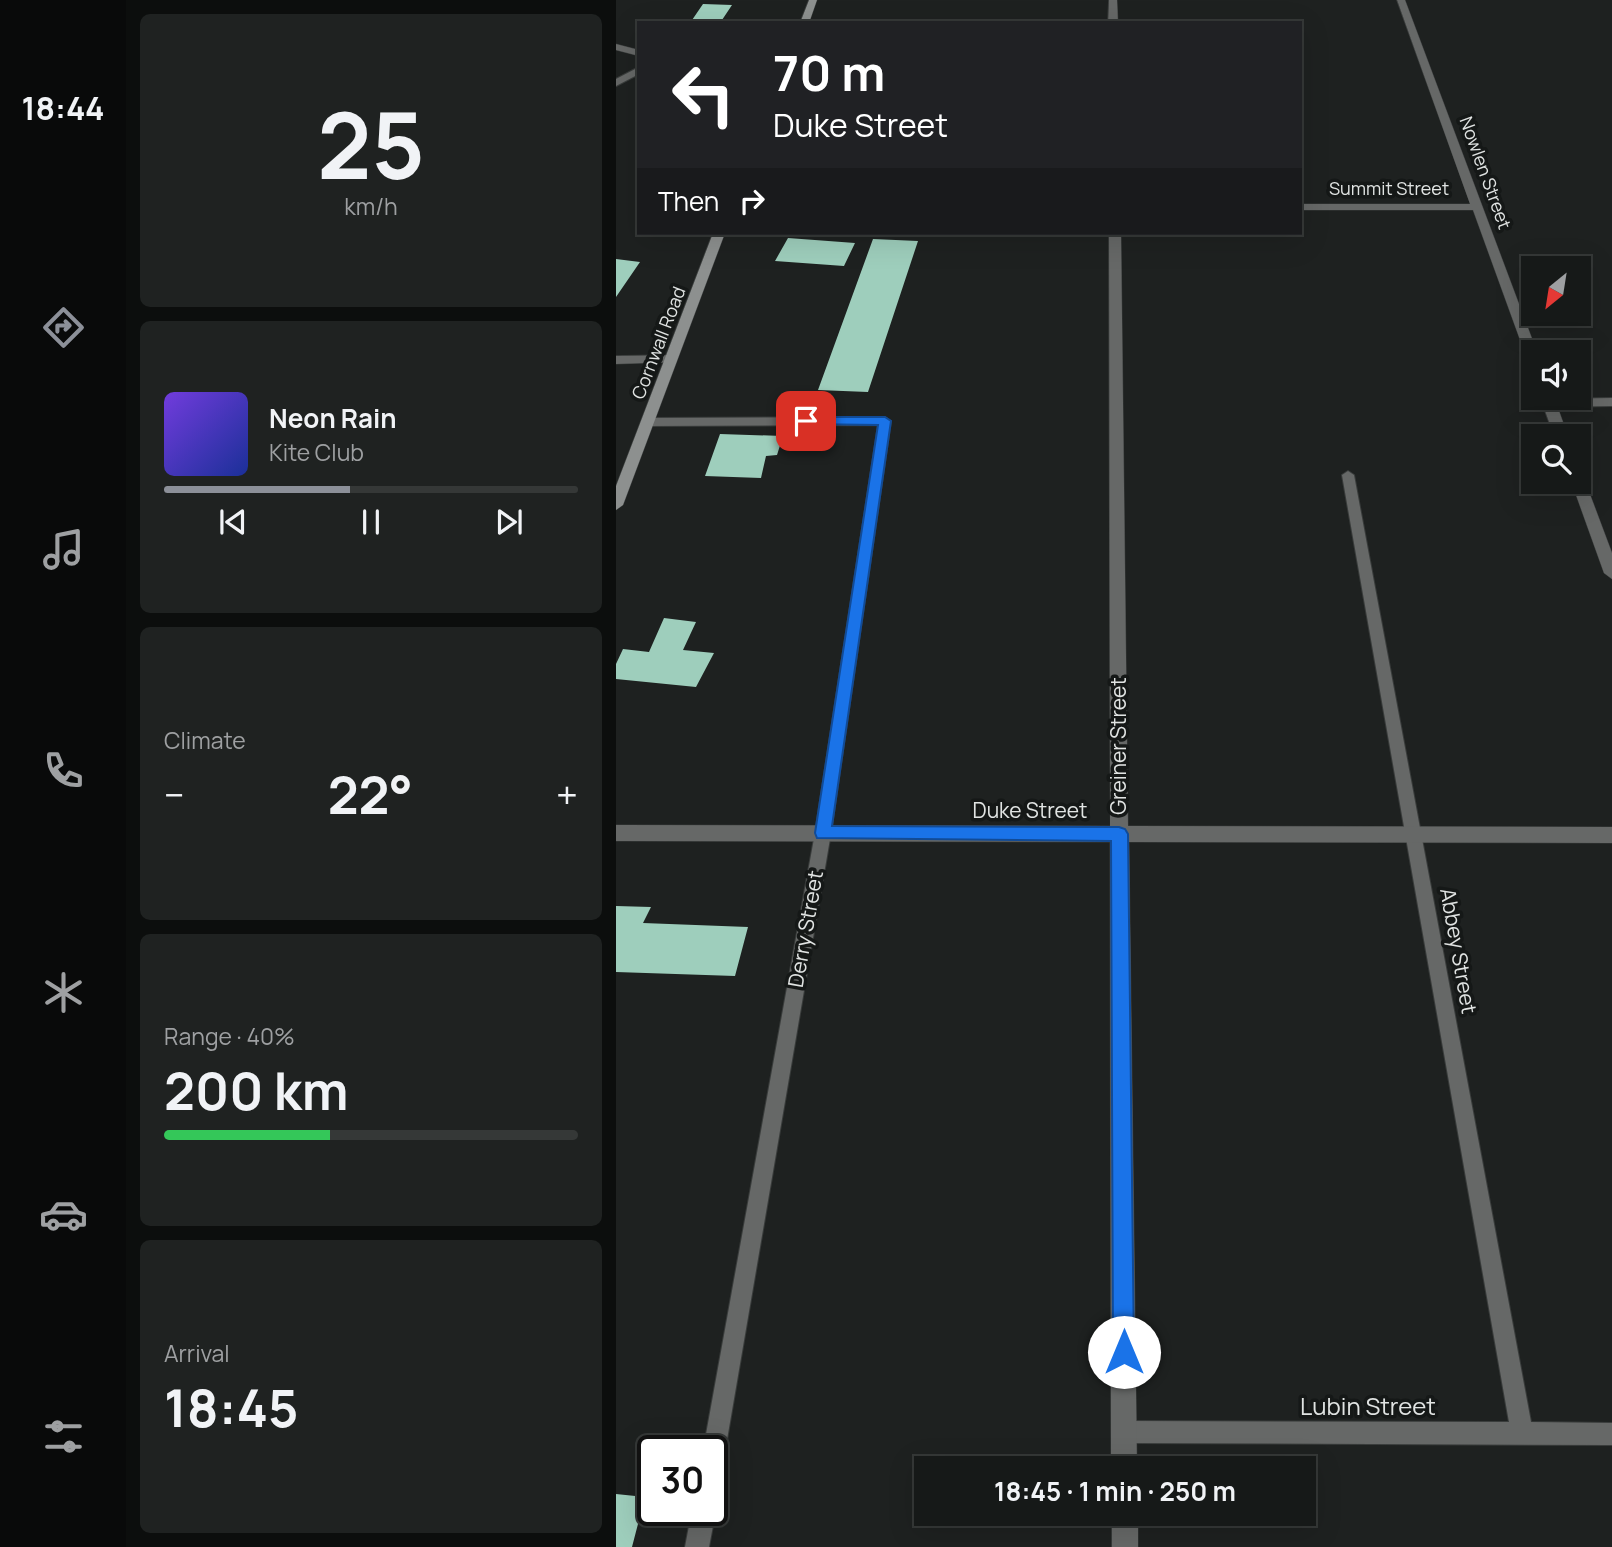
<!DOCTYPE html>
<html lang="en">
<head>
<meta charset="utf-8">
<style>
	body { margin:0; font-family:Manrope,sans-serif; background:#1f2221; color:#f1f3f6; height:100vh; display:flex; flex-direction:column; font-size:26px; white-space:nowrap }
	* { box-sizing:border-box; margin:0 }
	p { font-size:23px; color:#9ea0a2 }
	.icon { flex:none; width:38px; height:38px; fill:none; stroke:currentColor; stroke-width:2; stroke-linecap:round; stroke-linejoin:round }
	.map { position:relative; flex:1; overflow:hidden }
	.sheet { display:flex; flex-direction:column; gap:14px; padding:14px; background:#0c0e0d; width:490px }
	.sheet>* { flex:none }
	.guide { position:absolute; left:21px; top:21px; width:665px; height:214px; border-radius:0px; box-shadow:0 7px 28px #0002,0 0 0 2px #353837; background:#202124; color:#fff; overflow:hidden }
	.needle { width:46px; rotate:210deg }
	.controls { position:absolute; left:905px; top:256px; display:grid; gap:14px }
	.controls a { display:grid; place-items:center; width:70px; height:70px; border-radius:0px; background:#161918; box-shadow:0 7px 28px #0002,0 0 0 2px #353837; font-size:35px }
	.speed { position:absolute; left:21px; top:1435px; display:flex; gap:14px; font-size:35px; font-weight:700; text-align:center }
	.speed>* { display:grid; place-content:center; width:91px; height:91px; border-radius:50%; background:#161918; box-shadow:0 7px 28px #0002,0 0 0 2px #353837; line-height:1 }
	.speed .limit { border:4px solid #111; border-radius:10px; background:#fff; color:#111 }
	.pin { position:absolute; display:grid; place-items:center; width:60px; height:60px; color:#fff; margin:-30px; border-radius:14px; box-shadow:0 4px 10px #0006 }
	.me { position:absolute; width:77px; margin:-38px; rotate:0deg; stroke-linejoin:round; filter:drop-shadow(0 0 5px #0008) }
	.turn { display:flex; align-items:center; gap:24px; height:147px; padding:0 21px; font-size:32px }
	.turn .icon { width:91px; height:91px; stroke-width:2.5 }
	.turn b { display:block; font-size:49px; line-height:60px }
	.then { display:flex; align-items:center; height:66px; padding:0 21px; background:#0003; gap:14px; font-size:26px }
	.big { font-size:52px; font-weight:700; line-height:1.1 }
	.sheet .card { flex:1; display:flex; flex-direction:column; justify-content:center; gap:10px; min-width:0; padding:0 24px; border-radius:10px; background:#1f2221 }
	.sheet .dial { align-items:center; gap:0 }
	.dial b { font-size:91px; line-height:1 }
	.song { display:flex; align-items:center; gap:21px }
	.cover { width:84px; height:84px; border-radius:10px; background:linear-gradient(135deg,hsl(260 70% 55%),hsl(230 70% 35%)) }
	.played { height:7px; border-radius:4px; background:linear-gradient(90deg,#8c9099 45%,#353837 45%) }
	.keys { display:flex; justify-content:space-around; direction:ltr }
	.heat { display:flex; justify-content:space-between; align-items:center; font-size:38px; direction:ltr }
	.charge { height:10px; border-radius:5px; background:linear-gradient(90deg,#34c759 40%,#353837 0) }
	.trip { position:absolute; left:298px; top:1456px; width:402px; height:70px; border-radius:0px; background:#161918; box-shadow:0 7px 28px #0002,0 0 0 2px #353837; font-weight:700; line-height:70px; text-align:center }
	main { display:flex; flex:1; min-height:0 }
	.tabs { display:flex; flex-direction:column; width:126px; justify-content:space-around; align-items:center; background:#090a0a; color:#9ea0a2 }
	.tabs .icon { width:49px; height:49px }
	.tabs .selected { color:#8c9099 }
	.tabs b { font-size:32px; color:#f1f3f6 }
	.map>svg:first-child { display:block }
	.building { fill:#9ecebc }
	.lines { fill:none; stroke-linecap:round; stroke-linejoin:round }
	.service-casing { stroke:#393c3b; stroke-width:2 }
	.minor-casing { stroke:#393c3b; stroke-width:1 }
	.secondary-casing { stroke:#393c3b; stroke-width:1 }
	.service { fill:#666867; fill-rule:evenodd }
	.minor { fill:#666867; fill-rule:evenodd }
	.secondary { fill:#8d908f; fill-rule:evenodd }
	.route { fill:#1a73e8; stroke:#114b97; stroke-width:2 }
	.labels { text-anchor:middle; stroke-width:7; stroke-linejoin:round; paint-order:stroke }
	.far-street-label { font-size:18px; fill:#e1e4e3; stroke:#151817 }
	.street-label { font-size:21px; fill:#e1e4e3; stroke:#151817 }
	.near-street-label { font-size:24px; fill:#e1e4e3; stroke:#151817 }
</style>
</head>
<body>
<main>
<nav class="tabs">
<b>18:44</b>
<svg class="icon selected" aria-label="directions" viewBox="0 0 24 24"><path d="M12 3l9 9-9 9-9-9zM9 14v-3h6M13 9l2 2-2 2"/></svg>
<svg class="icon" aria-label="music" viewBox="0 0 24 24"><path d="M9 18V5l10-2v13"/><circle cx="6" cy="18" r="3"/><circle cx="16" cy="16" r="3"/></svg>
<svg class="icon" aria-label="phone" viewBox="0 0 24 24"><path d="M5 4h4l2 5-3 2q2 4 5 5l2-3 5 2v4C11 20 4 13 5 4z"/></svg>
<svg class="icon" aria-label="climate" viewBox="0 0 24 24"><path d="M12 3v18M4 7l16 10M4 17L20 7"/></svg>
<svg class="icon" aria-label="car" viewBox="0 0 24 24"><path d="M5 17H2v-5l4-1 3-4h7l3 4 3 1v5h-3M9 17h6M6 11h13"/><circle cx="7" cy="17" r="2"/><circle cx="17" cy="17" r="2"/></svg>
<svg class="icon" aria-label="filters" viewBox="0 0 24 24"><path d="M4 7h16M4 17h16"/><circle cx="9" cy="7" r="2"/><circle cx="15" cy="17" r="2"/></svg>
</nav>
<section class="sheet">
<div class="card dial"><b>25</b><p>km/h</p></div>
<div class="card">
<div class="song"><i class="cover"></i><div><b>Neon Rain</b><p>Kite Club</p></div></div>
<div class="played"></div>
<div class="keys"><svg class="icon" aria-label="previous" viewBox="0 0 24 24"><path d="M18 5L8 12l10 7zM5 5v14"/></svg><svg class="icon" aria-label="pause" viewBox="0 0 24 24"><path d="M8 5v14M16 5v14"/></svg><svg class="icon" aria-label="next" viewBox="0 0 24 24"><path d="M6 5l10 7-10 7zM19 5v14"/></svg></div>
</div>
<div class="card"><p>Climate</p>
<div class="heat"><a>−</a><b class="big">22°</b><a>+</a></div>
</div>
<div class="card"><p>Range · 40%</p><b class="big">200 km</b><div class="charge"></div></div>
<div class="card"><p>Arrival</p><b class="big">18:45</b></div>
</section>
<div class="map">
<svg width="996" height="1547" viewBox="0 0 996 1547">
	<rect width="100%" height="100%" fill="#1e2120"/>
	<path class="building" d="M87 4 116 5 104 23H74Z
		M172 238 239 243 228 266 159 261Z
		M257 239 302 241 252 392 202 390Z
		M0 259 24 262 0 297Z
		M104 434 167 436 161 455 150 456 145 478 89 476Z
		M48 618 80 622 67 650 98 653 80 687 0 679V664L7 649 33 652Z
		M0 906 35 907 27 923 132 927 119 976 0 972Z
		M0 1494 29 1497 16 1547H0Z"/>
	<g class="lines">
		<g class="service-casing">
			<path id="service" d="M23 67V74L0 86V79Z
				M996 398V406L933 407 927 403 933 399Z
				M269 417 275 421 215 833 107 1463 104 1471 96 1474V1451H87L199 833 262 425 31 426 25 422 31 418Z
				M732 471 738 475 915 1422 996 1423V1445L508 1443 500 1440 497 1432 500 1424 508 1421 893 1422 726 475Z
				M96 1502 100 1510 93 1547H69L76 1510H96Z"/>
		</g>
		<g class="minor-casing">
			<path id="minor" d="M493 0H501L502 23H492Z
				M781 0H789L921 352H917V363L911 359 857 210H684V204H854Z
				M0 44 23 50V56L0 50Z
				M493 233H505L512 826 996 827V843L513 842 521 1468H495L494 842 0 841V825L494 826Z
				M55 355 61 359 60 362 0 364V356Z
				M924 397H938L952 436H938Z
				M962 476 969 481 996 553V579L988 573 955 481H962Z
				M496 1514H522V1547H496Z"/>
		</g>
		<g class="secondary-casing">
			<path id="secondary" d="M193 0H201L193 23H184Z
				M97 233H109L7 505 0 510V486Z"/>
		</g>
		<use href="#service" class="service"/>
		<use href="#minor" class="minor"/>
		<use href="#secondary" class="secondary"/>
	</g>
	<path class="route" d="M190 417H269L275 421 216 826 503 827 509 829 512 834 518 1352 515 1359 508 1362 500 1359 497 1352 495 841 201 838 199 833 262 425 186 424V419Z"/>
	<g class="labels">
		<g class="far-street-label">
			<text transform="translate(869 173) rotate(70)" y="6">Nowlen Street</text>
			<text x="773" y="195">Summit Street</text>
			<text transform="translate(43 343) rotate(-69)" y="6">Cornwall Road</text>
		</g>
		<g class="street-label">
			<text transform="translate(503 746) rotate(-90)" y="7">Greiner Street</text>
			<text x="414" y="818">Duke Street</text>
			<text transform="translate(190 929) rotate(-80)" y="7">Derry Street</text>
			<text transform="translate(842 951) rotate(80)" y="7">Abbey Street</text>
		</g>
		<g class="near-street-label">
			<text x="752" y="1415">Lubin Street</text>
		</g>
	</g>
</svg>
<div class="controls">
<a><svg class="needle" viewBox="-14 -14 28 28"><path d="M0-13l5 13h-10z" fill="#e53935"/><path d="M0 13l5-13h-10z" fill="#9ea0a2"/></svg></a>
<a><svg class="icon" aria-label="sound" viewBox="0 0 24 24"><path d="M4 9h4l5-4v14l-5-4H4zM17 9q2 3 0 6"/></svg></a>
<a><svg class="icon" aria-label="search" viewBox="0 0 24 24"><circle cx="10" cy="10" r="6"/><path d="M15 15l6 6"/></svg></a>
</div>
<div class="speed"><div class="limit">30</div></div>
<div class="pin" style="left:190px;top:421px;background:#d93025"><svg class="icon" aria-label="arrive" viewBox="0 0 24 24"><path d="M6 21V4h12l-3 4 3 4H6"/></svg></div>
<svg class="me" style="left:508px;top:1352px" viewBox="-20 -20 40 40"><circle r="19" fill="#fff"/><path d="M0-13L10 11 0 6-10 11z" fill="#1a73e8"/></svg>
<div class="trip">18:45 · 1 min · 250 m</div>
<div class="guide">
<div class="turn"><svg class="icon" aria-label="left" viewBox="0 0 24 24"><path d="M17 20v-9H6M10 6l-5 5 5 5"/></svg><div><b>70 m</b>Duke Street</div></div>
<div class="then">Then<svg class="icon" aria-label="right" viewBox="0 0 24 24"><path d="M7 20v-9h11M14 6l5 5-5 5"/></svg></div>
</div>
</div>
</main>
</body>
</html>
